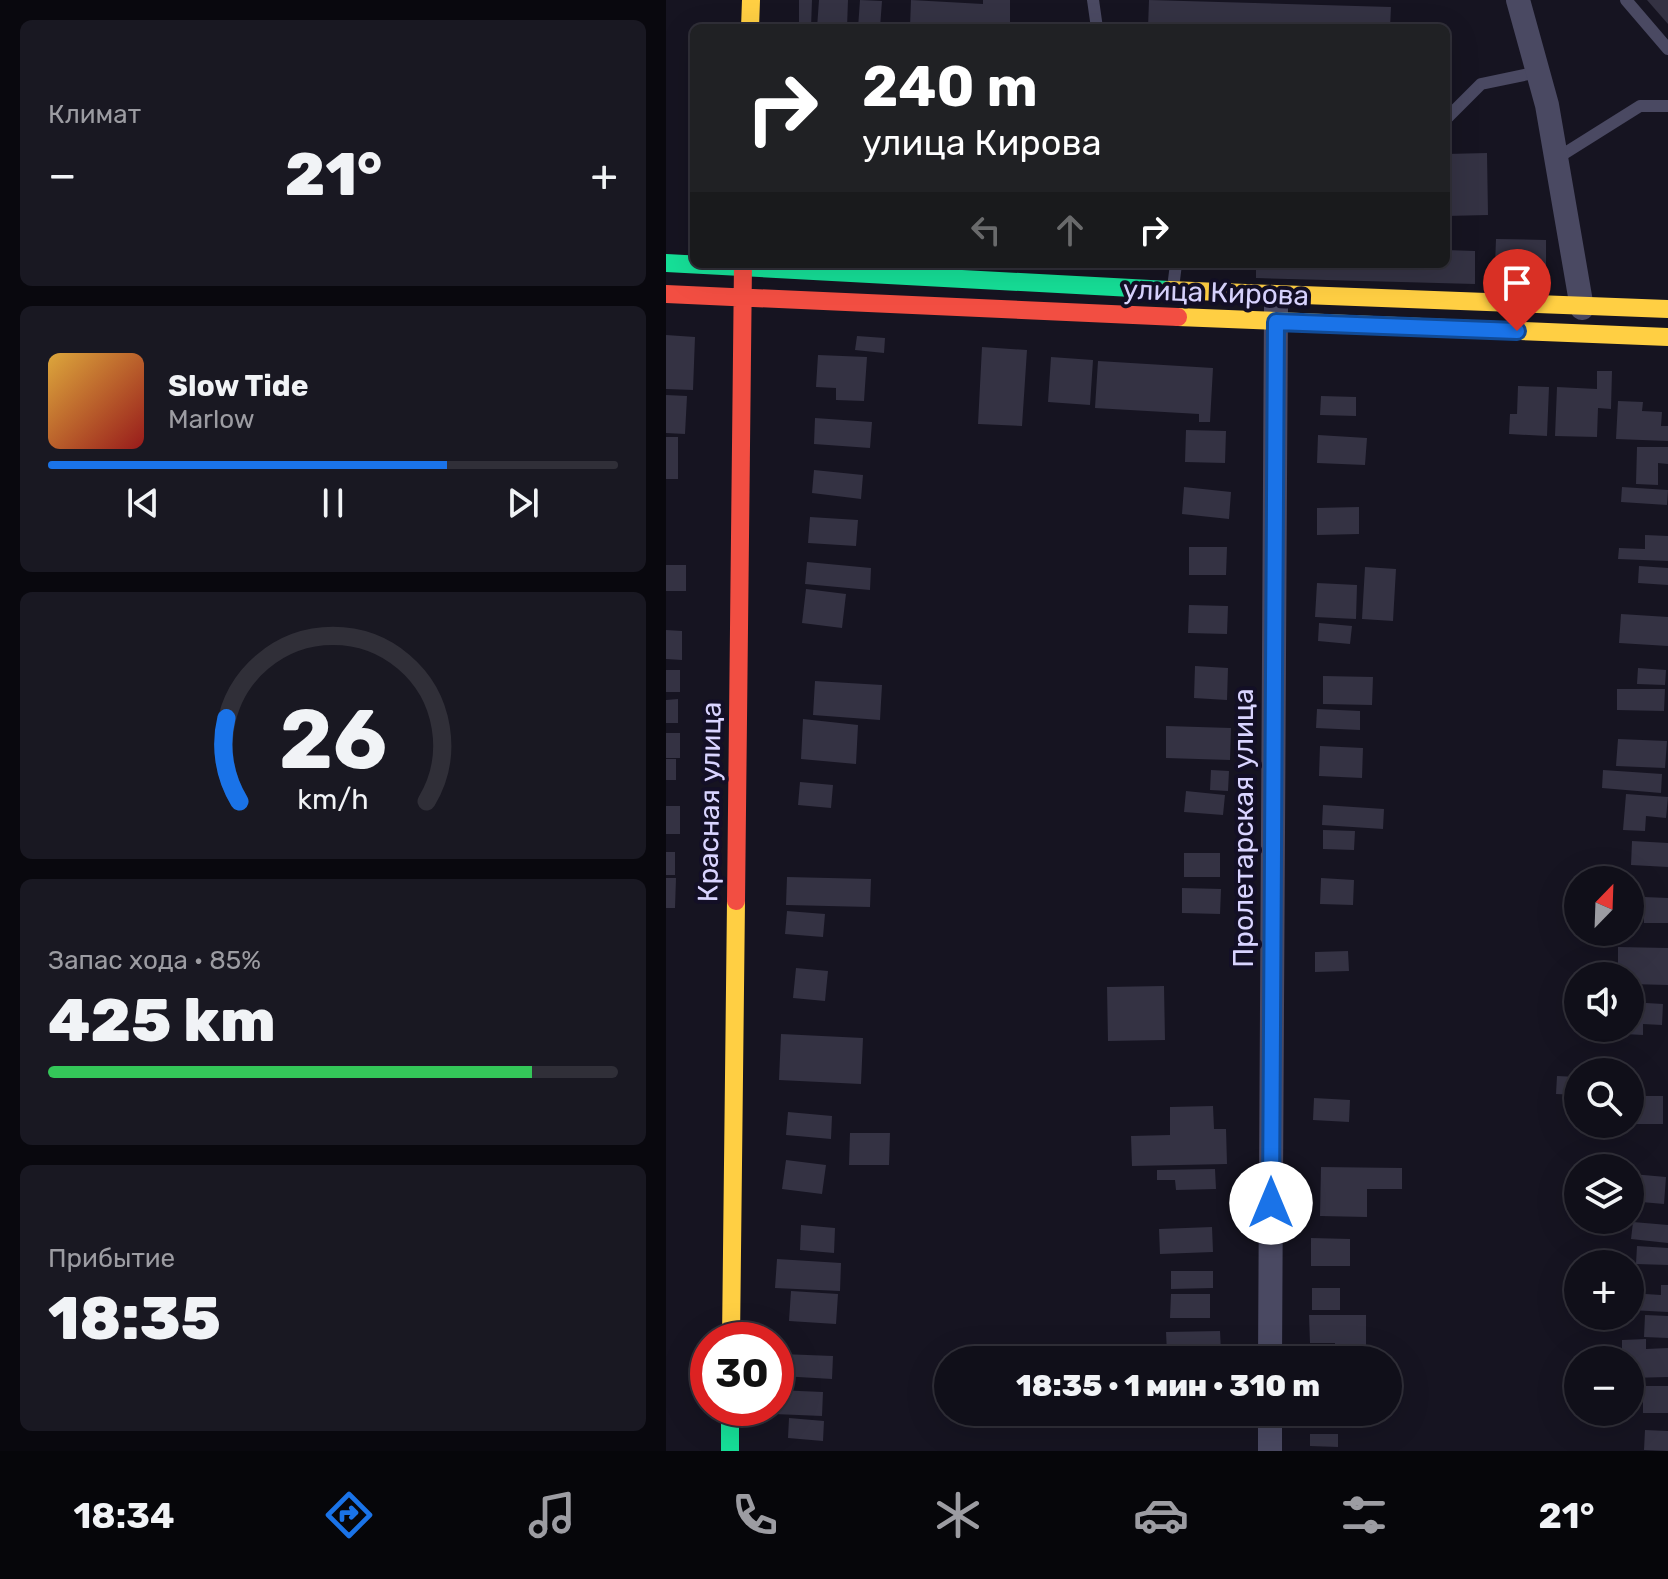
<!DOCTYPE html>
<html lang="ru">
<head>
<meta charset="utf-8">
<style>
	body { margin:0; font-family:Rubik,sans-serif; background:#191822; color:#f1f3f6; height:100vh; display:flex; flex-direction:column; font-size:30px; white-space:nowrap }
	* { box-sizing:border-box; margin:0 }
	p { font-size:26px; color:#9c9ca2 }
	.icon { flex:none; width:44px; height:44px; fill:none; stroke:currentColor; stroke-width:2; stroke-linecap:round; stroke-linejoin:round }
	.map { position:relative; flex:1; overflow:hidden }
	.drawer { display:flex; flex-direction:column; gap:20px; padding:20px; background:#09080e; width:666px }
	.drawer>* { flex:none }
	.guide { position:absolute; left:24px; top:24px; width:760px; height:244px; border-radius:12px; box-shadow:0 8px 32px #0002,0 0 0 2px #302f38; background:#202124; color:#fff; overflow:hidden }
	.needle { width:52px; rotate:23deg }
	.buttons { position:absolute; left:898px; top:866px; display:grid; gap:16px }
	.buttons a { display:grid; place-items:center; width:80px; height:80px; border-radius:50%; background:#100f19; box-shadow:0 8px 32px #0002,0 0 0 2px #302f38; font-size:40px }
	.speed { position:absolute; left:24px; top:1322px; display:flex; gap:16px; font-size:40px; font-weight:700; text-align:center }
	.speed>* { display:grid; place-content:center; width:104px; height:104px; border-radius:50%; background:#100f19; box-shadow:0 8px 32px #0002,0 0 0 2px #302f38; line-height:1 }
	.speed .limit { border:12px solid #d22; background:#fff; color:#111 }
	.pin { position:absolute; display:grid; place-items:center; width:68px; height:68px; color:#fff; margin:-82px -34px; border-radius:50% 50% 50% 0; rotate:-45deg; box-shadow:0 0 8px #0007 }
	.pin .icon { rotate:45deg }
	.me { position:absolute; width:88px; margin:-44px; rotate:0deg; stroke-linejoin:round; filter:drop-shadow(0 0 6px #0008) }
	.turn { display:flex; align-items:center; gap:28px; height:168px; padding:0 40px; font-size:36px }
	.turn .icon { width:104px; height:104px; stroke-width:2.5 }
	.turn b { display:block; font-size:56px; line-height:68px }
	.lanes { display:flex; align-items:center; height:76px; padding:0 40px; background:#0003; justify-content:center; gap:40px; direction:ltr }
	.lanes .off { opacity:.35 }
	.big { font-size:60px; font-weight:800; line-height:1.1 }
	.drawer .widget { flex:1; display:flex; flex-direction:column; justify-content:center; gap:12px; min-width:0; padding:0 28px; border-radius:12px; background:#191822 }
	.drawer .dial { align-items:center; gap:0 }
	.dial svg { height:208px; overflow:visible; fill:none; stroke:#302f38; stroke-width:7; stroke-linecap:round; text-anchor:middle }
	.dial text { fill:#f1f3f6; stroke:none }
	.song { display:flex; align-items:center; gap:24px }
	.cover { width:96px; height:96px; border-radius:12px; background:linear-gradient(135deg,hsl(40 70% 55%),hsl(0 70% 35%)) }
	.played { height:8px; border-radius:4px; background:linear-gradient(90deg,#1a73e8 70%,#302f38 70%) }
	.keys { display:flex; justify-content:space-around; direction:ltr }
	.heat { display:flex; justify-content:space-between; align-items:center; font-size:44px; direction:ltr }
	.charge { height:12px; border-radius:6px; background:linear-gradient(90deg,#34c759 85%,#302f38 0) }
	.trip { position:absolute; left:268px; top:1346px; width:468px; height:80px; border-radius:40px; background:#100f19; box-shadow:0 8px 32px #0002,0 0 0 2px #302f38; font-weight:800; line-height:80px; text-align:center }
	.menu { display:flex; height:128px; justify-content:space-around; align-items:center; background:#06060a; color:#9c9ca2 }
	.menu .icon { width:56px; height:56px }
	.menu .on { color:#1a73e8 }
	.menu b { font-size:36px; color:#f1f3f6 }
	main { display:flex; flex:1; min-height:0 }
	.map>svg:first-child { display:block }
	.building { fill:#343243 }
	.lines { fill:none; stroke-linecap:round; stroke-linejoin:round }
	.lane { stroke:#4a4962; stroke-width:12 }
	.street { stroke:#4a4962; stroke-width:24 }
	.fast { stroke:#16e098; stroke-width:18 }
	.slow { stroke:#ffcf43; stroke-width:18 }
	.jam { stroke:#f24e42; stroke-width:18 }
	.route-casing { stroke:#114b97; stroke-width:20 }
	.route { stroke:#1a73e8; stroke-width:14 }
	.labels { text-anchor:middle; stroke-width:8; stroke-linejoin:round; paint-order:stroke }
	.street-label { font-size:28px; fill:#d9d4ff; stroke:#130f26 }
</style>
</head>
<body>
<main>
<section class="drawer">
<div class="widget"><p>Климат</p>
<div class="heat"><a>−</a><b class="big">21°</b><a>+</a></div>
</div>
<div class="widget">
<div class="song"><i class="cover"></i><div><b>Slow Tide</b><p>Marlow</p></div></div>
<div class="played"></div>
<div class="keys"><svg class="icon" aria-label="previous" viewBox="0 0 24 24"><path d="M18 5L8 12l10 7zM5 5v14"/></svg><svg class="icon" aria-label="pause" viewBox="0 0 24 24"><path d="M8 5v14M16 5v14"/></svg><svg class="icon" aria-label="next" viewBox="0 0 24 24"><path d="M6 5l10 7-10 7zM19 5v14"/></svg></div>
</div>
<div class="widget dial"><svg viewBox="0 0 100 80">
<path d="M14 69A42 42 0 1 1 86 69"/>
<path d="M14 69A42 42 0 0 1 9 37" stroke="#1a73e8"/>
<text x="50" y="56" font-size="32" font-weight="700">26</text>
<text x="50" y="72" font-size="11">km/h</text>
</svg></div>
<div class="widget"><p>Запас хода · 85%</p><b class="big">425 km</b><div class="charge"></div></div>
<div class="widget"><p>Прибытие</p><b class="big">18:35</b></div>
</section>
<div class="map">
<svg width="1002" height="1451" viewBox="0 0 1002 1451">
	<rect width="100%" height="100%" fill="#161421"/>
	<path class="building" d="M133 0H146L145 28H133Z
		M153 0H182L181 28H151Z
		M194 0 216 1 214 28H192Z
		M245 0 317 4V0H344V28L244 27Z
		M483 0 725 7 724 28H482Z
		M981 0H1002V24Z
		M821 153 822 215 780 216V154Z
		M830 239 880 240V268L829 266Z
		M780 250 809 251V284L590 278V264H780Z
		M0 335 29 337 27 390 0 389Z
		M191 336 219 338 218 353 189 350Z
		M316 347 361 350 356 426 312 424Z
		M152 355 201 357 198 401 170 400V388L150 387Z
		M385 357 427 360 424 405 382 402Z
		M432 361 547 368 544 422H533V414L429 408Z
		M931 371H946L945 409 932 408 931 437 889 436 891 387 931 389Z
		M852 386 883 387 881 436 843 434 844 414H851Z
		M0 395 21 396 19 434 0 433Z
		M655 396 690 397V416L654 415Z
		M952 401 977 402 976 411 996 412 995 426H1002V441L950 439Z
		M149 418 206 422 204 448 148 444Z
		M520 430 560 431 559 463 519 462Z
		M652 435 701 438 699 465 651 463Z
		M0 437H12V479H0Z
		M971 447H1002V464L992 463V485L970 484Z
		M148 470 197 475 195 499 146 493Z
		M518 487 565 492 563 519 516 514Z
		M956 487 1002 490 1001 505 955 502Z
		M693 507V534L651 535V508Z
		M144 517 192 520 190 546 142 543Z
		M979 535 1002 536V561L952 559 953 548 979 549Z
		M523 547H561L560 575H523Z
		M141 562 205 568 204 590 139 584Z
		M0 565H20V591H0Z
		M973 566 1002 568V585L972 583Z
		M699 567 730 569 727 621 696 619Z
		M651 583 691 585 690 619 649 617Z
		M140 589 180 594 176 628 136 623Z
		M523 605 562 606 561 634 522 633Z
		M955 614 1002 617V646L953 643Z
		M653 623 686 626 684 644 652 641Z
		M0 630 16 631V660L0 659Z
		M529 666 562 668 561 700 528 698Z
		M972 668 1000 670 999 685 971 684Z
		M0 670H14V692H0Z
		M657 676 707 677 706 705 657 704Z
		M149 681 216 685 214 720 147 715Z
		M951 689H999L998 711 951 710Z
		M12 699V723H0V700Z
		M651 709 694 711V730L650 728Z
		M137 719 192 725 190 764 135 759Z
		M500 726 565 728 564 760 500 758Z
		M0 733H14V758H0Z
		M952 739 1001 741 999 768 950 766Z
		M654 746 697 748 696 778 653 776Z
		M0 759H10V780H0Z
		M545 770 563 771 562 791 544 790Z
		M937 770 996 774 995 793 936 788Z
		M134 782 167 785 165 808 132 805Z
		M520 791 559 795 557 815 518 812Z
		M960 794 1002 797 1000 818 980 816 979 831 957 830Z
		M657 805 718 809 717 829 656 825Z
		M0 806H14V834H0Z
		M657 830 689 831 688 850 657 849Z
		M966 841 1002 843V867L965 865Z
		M0 852H9V875H0Z
		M518 853H554V877H518Z
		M121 877 205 879 204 907 120 905Z
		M0 878H10L9 908H0Z
		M655 878 688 880 687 905 654 904Z
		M516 888 555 889 554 914 516 913Z
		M978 897 1002 898V923H978Z
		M121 911 159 914 157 937 119 934Z
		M952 947 1002 948V985L964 984V976H952Z
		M682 951 683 971 649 972V952Z
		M130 968 162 971 159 1001 127 998Z
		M498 986 499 1040 442 1041 441 987Z
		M964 1002 997 1004 996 1025 977 1024V1035L959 1034V1028H964Z
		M115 1034 197 1038 195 1084 113 1080Z
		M891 1076 912 1077V1095L890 1094Z
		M965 1096H997V1124H965Z
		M648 1098 684 1100 683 1122 647 1120Z
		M547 1106 548 1129H560L561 1164 466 1166 465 1136 504 1135V1107Z
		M122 1112 166 1116 165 1139 120 1135Z
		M184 1133H224L223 1165H183Z
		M120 1160 160 1165 156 1194 116 1189Z
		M655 1167 736 1168V1189H701V1217L654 1216Z
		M549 1169 550 1189 510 1190 509 1180H491V1170Z
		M966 1174 1000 1177 998 1204 964 1201Z
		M967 1222 1002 1225V1243L965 1239Z
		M135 1225 169 1228 168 1253 134 1250Z
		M546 1227 547 1252 494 1254 493 1229Z
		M645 1238 684 1239V1266H645Z
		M971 1246 1002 1248V1265L970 1264Z
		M111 1259 175 1263 174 1291 109 1288Z
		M505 1271H547V1288L505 1289Z
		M995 1285H1002V1312L964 1310V1293L995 1295Z
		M646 1288H674V1310H646Z
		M125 1291 172 1294 170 1324 123 1321Z
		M505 1294H544V1318H504Z
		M643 1315H700V1360H669V1343H644Z
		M979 1315 1002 1316V1338L978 1337Z
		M554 1331 555 1352 501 1353 500 1332Z
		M980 1339V1349L1002 1348V1377L964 1378V1360H956V1340Z
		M116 1354 167 1356 166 1379 115 1376Z
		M977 1386H1002V1413H977Z
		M110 1390 157 1392 156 1416 108 1414Z
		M123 1418 158 1421 157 1441 122 1438Z
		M979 1430 1002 1431V1451L978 1450Z
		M644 1434H672V1447L644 1446Z"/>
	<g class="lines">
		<path class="lane" d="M427 0 431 28
			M960 0 1002 49
			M780 119 815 84 872 72
			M888 160 974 106H1002
			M507 288 510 264"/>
		<path class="street" d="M852 0 881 105 916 308
			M604 1360 610 306
			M604 1451V1412"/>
		<path class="fast" d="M0 263 503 290
			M64 1408V1451"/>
		<path class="slow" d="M84 28 85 0
			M503 290 1002 309
			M512 317 1002 337
			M65 1340 70 901"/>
		<path class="jam" d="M0 294 512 317
			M70 901 77 264"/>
	</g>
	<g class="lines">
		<g class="route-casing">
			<path id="route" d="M605 1203 610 322 851 331"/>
		</g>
		<use href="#route" class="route"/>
	</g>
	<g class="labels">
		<g class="street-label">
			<text transform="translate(550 292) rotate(2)" y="10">улица Кирова</text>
			<text transform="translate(43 802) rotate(-89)" y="10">Красная улица</text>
			<text transform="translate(577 828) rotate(-90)" y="10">Пролетарская улица</text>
		</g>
	</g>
</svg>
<div class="buttons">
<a><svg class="needle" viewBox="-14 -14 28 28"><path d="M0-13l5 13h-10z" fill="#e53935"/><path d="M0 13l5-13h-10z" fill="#9c9ca2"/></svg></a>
<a><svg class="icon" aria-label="sound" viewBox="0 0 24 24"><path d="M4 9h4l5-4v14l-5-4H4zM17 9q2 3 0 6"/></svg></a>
<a><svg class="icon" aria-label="search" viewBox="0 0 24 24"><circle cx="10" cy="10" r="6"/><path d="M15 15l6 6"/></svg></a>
<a><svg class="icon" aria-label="layers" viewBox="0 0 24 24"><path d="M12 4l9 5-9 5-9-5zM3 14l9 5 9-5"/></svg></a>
<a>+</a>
<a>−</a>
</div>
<div class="speed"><div class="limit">30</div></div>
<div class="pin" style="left:851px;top:331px;background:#d93025"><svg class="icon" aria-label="arrive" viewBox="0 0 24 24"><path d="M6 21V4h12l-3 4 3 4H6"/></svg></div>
<svg class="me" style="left:605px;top:1203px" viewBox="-20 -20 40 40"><circle r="19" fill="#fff"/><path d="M0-13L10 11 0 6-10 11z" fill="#1a73e8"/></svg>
<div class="trip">18:35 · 1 мин · 310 m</div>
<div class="guide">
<div class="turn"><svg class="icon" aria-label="right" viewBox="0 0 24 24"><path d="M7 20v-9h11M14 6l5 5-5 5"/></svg><div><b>240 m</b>улица Кирова</div></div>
<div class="lanes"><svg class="icon off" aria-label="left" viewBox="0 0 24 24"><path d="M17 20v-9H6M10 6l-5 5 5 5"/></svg><svg class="icon off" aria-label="ahead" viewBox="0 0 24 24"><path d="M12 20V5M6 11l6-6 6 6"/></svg><svg class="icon" aria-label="right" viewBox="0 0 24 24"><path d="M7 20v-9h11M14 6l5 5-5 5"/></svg></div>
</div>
</div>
</main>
<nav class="menu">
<b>18:34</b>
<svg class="icon on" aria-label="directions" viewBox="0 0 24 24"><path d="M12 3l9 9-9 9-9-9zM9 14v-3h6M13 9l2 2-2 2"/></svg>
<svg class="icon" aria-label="music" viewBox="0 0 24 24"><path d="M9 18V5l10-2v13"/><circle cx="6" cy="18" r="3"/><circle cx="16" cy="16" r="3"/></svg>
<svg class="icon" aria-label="phone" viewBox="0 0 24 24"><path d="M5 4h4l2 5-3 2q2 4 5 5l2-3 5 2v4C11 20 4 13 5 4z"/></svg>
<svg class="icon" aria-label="climate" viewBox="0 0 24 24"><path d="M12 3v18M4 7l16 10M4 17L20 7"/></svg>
<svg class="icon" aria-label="car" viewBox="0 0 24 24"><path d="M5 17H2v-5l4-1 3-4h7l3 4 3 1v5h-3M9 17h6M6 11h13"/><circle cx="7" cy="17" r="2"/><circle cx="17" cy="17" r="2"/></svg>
<svg class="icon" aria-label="filters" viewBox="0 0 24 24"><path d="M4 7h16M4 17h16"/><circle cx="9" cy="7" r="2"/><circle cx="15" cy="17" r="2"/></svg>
<b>21°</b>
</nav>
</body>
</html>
